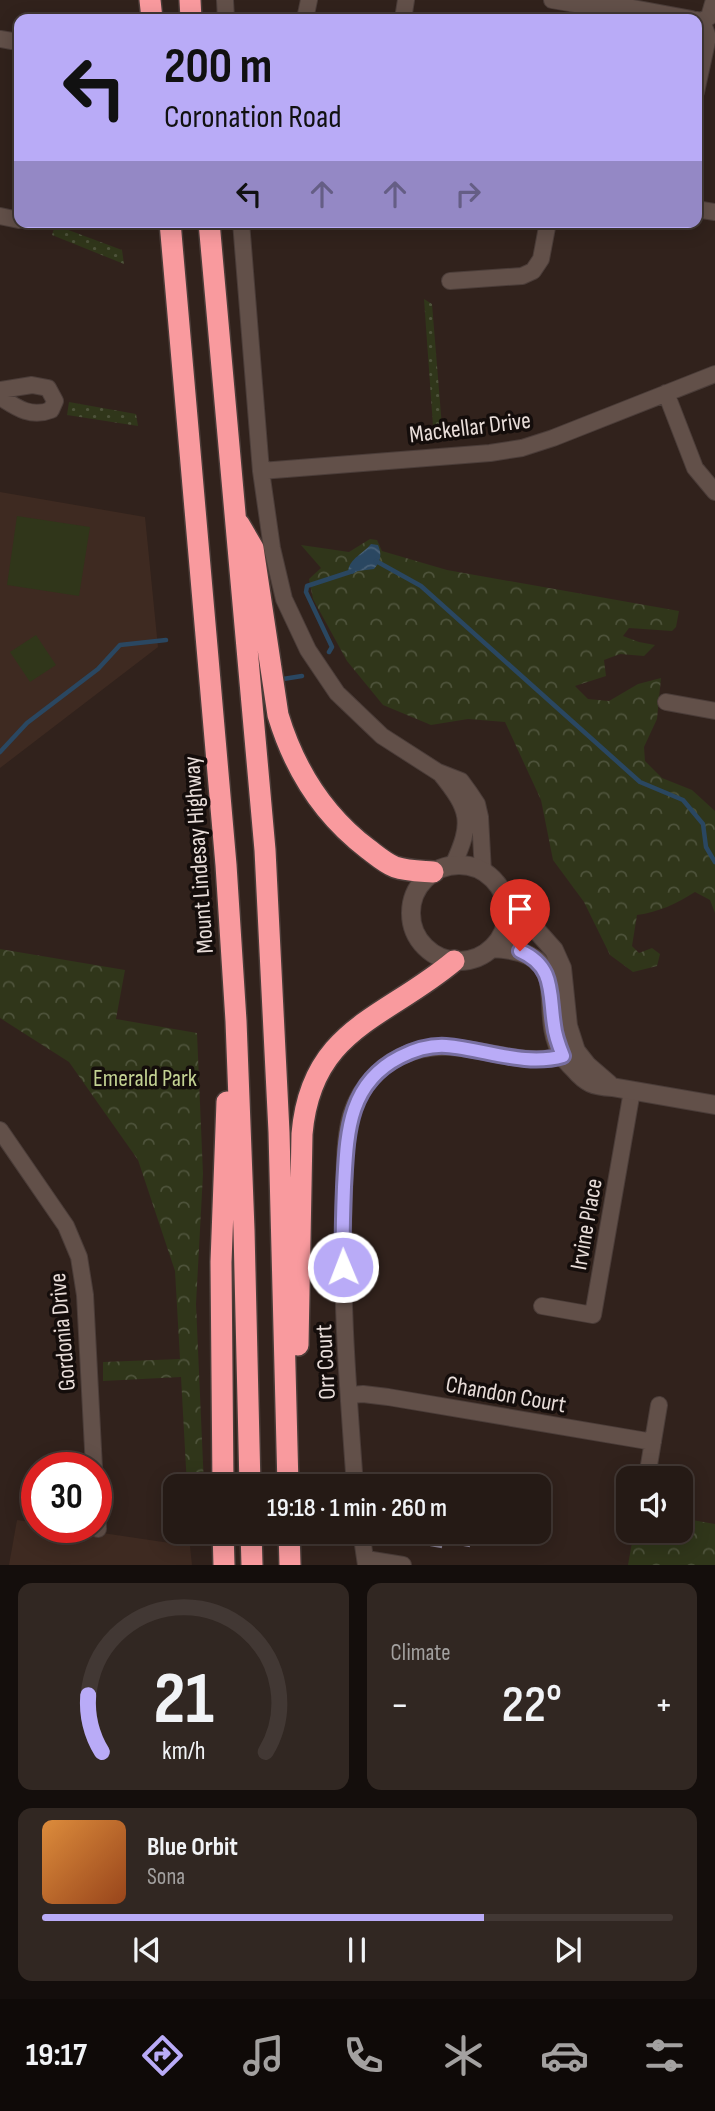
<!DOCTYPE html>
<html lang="en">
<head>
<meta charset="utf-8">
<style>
	body { margin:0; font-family:"Sofia Sans Condensed",sans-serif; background:#312722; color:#f1f3f6; height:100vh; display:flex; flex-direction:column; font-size:26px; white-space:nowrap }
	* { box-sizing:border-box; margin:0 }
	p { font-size:23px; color:#a3a1a0 }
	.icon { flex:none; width:38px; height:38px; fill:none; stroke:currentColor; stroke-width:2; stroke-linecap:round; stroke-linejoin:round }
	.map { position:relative; height:1565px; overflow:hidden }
	.sheet { display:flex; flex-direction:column; gap:18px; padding:18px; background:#140e0c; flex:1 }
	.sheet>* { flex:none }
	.guide { position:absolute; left:14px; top:14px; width:688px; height:214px; border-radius:14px; box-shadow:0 4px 18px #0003,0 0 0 2px #423834; background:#b9abf7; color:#111; overflow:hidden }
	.controls { position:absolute; left:616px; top:1466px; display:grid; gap:14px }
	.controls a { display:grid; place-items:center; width:77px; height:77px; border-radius:14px; background:#251a15; box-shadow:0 4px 18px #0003,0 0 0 2px #423834; font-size:35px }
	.speed { position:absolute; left:21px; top:1452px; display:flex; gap:14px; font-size:35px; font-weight:700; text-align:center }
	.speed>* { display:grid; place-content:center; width:91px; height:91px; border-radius:50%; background:#251a15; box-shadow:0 4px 18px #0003,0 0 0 2px #423834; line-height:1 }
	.speed .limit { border:10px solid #d22; background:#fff; color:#111 }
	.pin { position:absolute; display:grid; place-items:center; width:60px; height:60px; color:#fff; margin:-72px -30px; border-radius:50% 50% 50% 0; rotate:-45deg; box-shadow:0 0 7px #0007 }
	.pin .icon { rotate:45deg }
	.me { position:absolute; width:77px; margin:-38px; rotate:359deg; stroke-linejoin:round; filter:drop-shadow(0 0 5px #0008) }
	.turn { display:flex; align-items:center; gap:24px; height:147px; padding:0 35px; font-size:32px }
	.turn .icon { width:91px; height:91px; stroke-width:2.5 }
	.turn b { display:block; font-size:49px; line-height:60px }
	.lanes { display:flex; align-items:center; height:66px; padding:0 35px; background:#0003; justify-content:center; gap:35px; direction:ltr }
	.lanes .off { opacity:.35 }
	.big { font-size:52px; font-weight:600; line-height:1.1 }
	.sheet .tile { flex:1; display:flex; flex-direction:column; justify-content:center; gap:10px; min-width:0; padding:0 24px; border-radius:14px; background:#312722 }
	.sheet .dial { align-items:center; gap:0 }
	.dial svg { height:182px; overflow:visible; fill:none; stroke:#423834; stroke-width:7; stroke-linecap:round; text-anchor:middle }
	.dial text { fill:#f1f3f6; stroke:none }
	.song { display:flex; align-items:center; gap:21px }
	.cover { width:84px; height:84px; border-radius:10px; background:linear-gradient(135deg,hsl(30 70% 55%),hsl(20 70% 35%)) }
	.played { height:7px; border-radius:4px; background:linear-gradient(90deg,#b9abf7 70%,#423834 70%) }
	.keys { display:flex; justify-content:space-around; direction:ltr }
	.heat { display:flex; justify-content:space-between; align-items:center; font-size:38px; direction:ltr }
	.sheet .tiles { flex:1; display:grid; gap:18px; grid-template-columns:1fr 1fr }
	.tile:last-child { grid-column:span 2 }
	.trip { position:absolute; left:163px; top:1474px; width:388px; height:70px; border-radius:14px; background:#251a15; box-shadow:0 4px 18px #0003,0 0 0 2px #423834; font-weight:600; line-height:70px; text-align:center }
	.dock { display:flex; height:112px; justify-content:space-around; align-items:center; background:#0f0a08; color:#a3a1a0 }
	.dock .icon { width:49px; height:49px }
	.dock .on { color:#b9abf7 }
	.dock b { font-size:32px; color:#f1f3f6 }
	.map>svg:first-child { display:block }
	.built { fill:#3e2a21 }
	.grass { fill:url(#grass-dots) }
	.forest { fill:url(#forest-crowns) }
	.garden { fill:#30361a }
	.water { fill:url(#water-waves) }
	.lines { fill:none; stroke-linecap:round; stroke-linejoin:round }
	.stream { stroke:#2a4761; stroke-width:4.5 }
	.building { fill:url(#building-back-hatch); stroke:#877f8f; stroke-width:2 }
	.street-casing { stroke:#4b3d39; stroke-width:18 }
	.secondary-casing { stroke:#4b3d39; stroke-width:20 }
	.highway-casing { stroke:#4b3d39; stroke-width:24 }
	.street { stroke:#625049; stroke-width:16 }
	.secondary { stroke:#625049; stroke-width:18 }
	.highway { stroke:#f99a9e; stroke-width:21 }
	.route-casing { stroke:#786fa1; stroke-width:18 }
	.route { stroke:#b9abf7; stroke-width:12 }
	.labels { text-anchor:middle; stroke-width:7; stroke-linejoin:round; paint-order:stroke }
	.street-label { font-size:24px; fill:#e8ddd9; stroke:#140d0b }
	.park-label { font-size:24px; fill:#c3d293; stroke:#140d0b }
</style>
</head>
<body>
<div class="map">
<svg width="715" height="1565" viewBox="0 0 715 1565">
	<defs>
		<pattern id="grass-dots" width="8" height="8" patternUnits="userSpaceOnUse" patternTransform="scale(1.75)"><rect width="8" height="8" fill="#30361a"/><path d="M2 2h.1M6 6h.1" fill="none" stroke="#4e533b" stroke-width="1.8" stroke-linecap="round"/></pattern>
		<pattern id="forest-crowns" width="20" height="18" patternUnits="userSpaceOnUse" patternTransform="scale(1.75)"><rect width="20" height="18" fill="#30361a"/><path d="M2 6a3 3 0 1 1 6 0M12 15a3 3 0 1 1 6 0" fill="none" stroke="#4e533b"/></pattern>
		<pattern id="water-waves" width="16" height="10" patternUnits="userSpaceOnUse" patternTransform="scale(1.75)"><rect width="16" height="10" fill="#2a4761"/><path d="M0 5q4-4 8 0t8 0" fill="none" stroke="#496177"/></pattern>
		<pattern id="building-back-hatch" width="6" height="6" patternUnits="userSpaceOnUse" patternTransform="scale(1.75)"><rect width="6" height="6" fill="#4e4756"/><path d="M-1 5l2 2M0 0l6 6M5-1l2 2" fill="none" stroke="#68616e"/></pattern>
	</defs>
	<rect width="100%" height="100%" fill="#31221c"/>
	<path class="built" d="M0 492 145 517 158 647 0 768Z
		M17 1520 37 1523V1528H69L190 1546 192 1565H9Z"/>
	<path class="grass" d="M55 225 122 250 124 264 52 235Z
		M424 299 432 304 443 439 434 440Z
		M69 402 136 414 138 426 67 415Z"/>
	<path class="forest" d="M370 539 377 540 382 551 447 570 679 611 676 627 672 631 629 628 623 636 639 642 655 645 644 656 620 654 604 660 606 676 575 686 588 699 609 701 638 684 661 678 657 719 644 747 645 761 662 778 692 790 715 811V913L710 900 695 892C676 904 659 912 637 915L632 946 639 953 652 948 660 954 657 966 633 972 610 955 584 902 553 860 541 800 505 722 468 719 431 725 383 705 347 661 313 599 309 579 321 568 301 545 349 552Z
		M0 949 125 970 116 1019 197 1033 203 1174 196 1304 204 1486H187L181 1377 103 1381V1362L180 1359 175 1271 138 1160 69 1062 0 1018Z
		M681 1518 715 1524V1565H628L634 1531H681Z"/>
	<path class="garden" d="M17 516 90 527 79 596 7 585Z
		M36 635 56 665 30 682 10 652Z"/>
	<path class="water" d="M371 544 378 545C382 554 381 561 374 569L358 571 352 574 348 571C350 558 363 554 371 544Z"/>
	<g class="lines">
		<path class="stream" d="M376 561 421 586 640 782 683 800 703 824 706 847 715 862
			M329 652 332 647 306 592 307 586 353 571
			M283 679 302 676
			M0 752 27 723 98 669 120 645 166 640"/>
	</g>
	<path class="building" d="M419 1531H472L469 1546 442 1541 441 1547 418 1543Z"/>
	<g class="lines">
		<g class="street-casing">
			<path id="street" d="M225 0 226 19
				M552 0 599 8 616 5 692 19
				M305 19 309 0
				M403 19 406 0
				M696 20 702 21 709 17 714 0
				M0 39 12 41
				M696 92 708 37 702 21
				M696 209 715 212
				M0 216 19 220
				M241 222 261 471 272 548 284 599 308 650 337 693 382 736 438 772 461 781 469 792 477 804 480 817 483 872
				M450 281 522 276 533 271 541 259 548 222
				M0 390 32 385 48 388 55 401 51 410C31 418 17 408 0 397
				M666 393 695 468 715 492
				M261 471 490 453 522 448 553 438 715 374
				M666 702 715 711
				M440 773C470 810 473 822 453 865
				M0 1130 66 1226 79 1257 85 1295 94 1468
				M542 1306 593 1315 632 1091
				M350 1395 363 1394 388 1397 653 1442
				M647 1477 659 1405
				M355 1486C348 1389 340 1291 344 1194 345 1168 344 1140 351 1115 360 1086 383 1061 412 1052 466 1033 519 1075 573 1052
				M96 1500 98 1529
				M361 1531 366 1565
				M366 1559 403 1565"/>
		</g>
		<g class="secondary-casing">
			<path id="secondary" d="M411 913a48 48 0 1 1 96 0a48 48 0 1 1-96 0Z
				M507 905 521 913 554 950 562 968 568 1026 576 1051 587 1065 609 1084
				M492 948C580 952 534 1009 563 1056 566 1061 570 1065 574 1069 586 1083 593 1086 612 1087L715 1105"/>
		</g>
		<g class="highway-casing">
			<path id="highway" d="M150 0 152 19
				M190 0 191 19
				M170 222 226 865 236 1021 244 1230 250 1486
				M209 222 265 850 279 1132 288 1486
				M239 524 253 548 278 715C294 768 323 815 368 849 376 855 385 863 395 867 407 871 420 871 433 872
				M298 1345 302 1134C311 1028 385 1019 454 961
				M223 1486 221 1262 227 1102
				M223 1531 224 1565
				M251 1531 252 1565
				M289 1531 290 1565"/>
		</g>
		<use href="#street" class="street"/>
		<use href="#secondary" class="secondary"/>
		<use href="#highway" class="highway"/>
	</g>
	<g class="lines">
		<g class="route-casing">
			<path id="route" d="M343 1267C342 1240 343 1213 344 1187 347 1135 347 1084 400 1057 414 1050 430 1045 446 1046 485 1049 525 1067 563 1056 559 1046 555 1036 554 1025 549 993 555 966 520 951"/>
		</g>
		<use href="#route" class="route"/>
	</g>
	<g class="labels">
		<g class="street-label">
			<text transform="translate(470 427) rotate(-7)" y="8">Mackellar Drive</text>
			<text transform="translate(198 855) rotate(-94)" y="8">Mount Lindesay Highway</text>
			<text transform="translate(586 1224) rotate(-80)" y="8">Irvine Place</text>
			<text transform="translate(62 1332) rotate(-95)" y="8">Gordonia Drive</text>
			<text transform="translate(325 1362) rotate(-93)" y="8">Orr Court</text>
			<text transform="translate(506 1394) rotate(10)" y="8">Chandon Court</text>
		</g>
		<g class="park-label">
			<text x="145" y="1086">Emerald Park</text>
		</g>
	</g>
</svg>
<div class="controls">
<a><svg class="icon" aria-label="sound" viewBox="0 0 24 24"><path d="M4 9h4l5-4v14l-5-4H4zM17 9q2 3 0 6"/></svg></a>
</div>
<div class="speed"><div class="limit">30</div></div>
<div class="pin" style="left:520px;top:951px;background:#d93025"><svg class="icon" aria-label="arrive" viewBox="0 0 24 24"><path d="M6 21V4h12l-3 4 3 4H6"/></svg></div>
<svg class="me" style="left:343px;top:1267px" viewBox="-20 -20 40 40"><circle r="17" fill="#b9abf7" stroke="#fff" stroke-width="3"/><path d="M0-11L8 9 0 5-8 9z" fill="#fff"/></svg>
<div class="trip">19:18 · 1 min · 260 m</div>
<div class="guide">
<div class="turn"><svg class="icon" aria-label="left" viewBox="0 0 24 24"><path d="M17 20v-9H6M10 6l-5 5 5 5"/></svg><div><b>200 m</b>Coronation Road</div></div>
<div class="lanes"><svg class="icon" aria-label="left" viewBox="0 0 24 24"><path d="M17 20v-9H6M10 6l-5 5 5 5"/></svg><svg class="icon off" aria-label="ahead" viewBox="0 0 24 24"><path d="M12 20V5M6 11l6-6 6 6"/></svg><svg class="icon off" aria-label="ahead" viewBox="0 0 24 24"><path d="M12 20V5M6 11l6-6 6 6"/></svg><svg class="icon off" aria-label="right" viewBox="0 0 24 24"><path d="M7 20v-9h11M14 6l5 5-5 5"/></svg></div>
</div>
</div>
<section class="sheet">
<div class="tiles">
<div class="tile dial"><svg viewBox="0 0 100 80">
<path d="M14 69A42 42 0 1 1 86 69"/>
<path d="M14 69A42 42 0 0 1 8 44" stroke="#b9abf7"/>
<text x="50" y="56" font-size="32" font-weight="700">21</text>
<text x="50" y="72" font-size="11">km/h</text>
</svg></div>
<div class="tile"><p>Climate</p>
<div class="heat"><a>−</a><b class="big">22°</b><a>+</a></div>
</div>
<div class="tile">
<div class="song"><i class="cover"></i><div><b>Blue Orbit</b><p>Sona</p></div></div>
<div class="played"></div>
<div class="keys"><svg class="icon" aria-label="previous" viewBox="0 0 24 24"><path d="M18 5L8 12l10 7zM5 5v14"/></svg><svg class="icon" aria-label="pause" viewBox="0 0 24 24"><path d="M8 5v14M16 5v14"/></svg><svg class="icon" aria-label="next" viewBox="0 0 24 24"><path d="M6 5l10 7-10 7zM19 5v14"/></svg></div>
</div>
</div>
</section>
<nav class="dock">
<b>19:17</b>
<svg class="icon on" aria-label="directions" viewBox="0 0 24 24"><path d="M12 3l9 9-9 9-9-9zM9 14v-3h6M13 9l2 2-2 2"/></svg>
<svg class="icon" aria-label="music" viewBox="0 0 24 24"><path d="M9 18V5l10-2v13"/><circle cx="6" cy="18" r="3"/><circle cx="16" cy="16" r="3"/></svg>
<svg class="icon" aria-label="phone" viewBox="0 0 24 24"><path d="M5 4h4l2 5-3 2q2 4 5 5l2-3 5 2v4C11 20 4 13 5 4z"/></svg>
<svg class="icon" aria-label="climate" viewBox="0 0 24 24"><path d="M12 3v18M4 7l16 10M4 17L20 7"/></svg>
<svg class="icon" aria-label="car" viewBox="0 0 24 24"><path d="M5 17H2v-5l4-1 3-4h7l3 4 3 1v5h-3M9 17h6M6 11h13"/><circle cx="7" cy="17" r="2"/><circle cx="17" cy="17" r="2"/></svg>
<svg class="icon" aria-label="filters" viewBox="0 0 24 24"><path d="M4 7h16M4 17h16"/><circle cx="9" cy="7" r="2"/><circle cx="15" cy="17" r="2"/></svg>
</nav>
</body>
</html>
